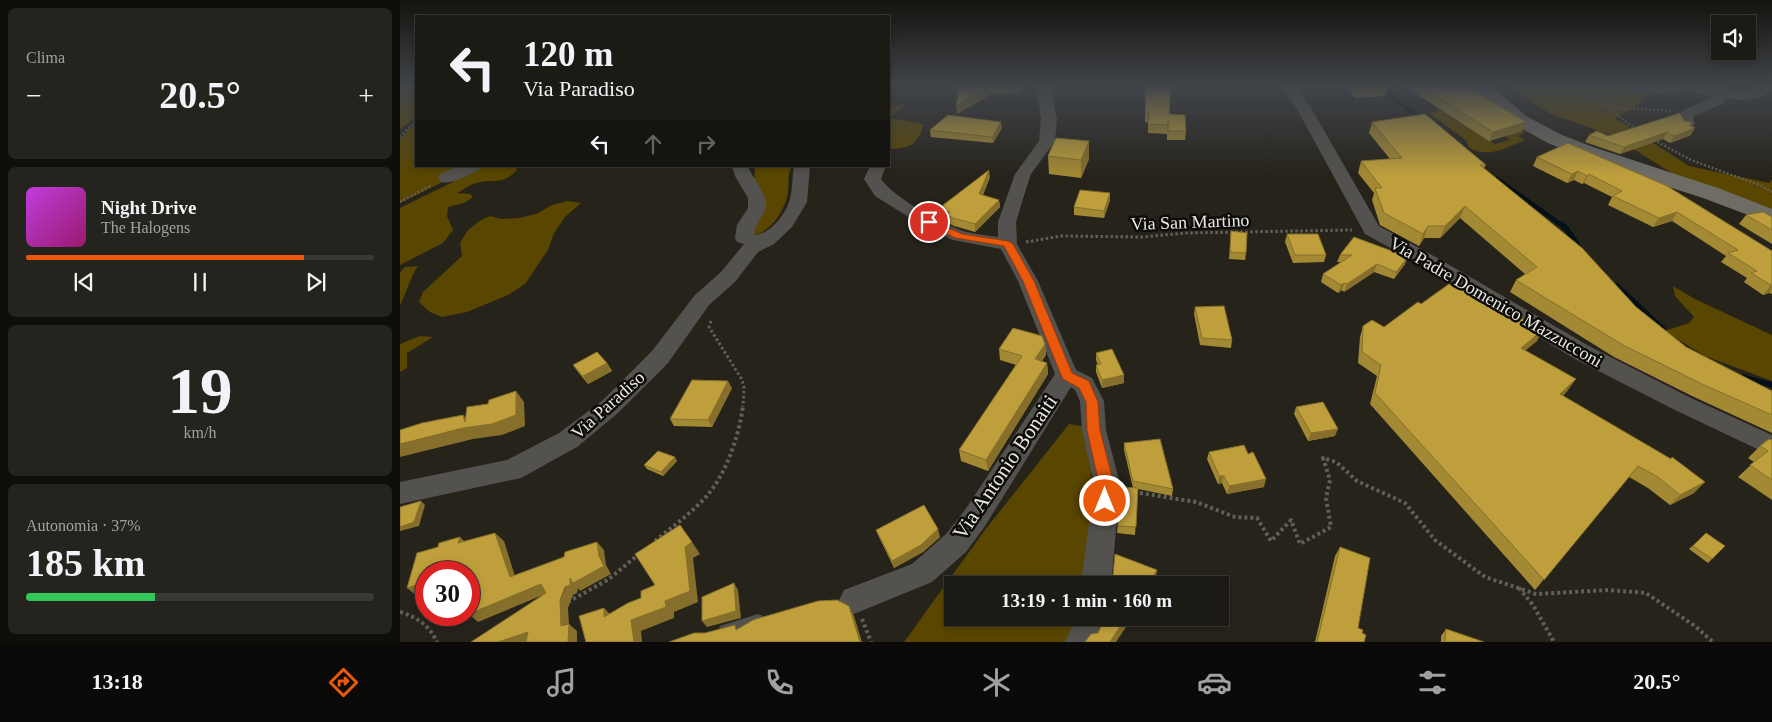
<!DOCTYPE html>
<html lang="it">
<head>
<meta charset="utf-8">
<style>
	body { margin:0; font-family:Georgia,serif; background:#25231d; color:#f1f3f6; height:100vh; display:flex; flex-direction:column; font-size:19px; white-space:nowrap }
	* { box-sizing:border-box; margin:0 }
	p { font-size:16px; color:#a0a1a0 }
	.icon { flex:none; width:28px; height:28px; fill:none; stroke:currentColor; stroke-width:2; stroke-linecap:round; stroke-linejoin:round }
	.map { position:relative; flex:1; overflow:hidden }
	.details { display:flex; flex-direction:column; gap:8px; padding:8px; background:#0f0e0b; width:400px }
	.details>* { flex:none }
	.top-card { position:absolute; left:15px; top:15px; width:475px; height:152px; border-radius:0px; box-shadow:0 2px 8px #0003,0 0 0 1px #3a3834; background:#1c1a14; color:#f1f3f6; overflow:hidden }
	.buttons { position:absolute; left:1311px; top:15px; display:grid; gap:10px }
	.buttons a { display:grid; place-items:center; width:45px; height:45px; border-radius:0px; background:#1c1a14; box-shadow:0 2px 8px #0003,0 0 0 1px #3a3834; font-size:25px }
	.speed { position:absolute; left:15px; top:561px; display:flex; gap:10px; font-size:25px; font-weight:700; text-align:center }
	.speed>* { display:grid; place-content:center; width:65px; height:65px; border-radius:50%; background:#1c1a14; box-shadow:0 2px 8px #0003,0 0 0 1px #3a3834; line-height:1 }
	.speed .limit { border:8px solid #d22; background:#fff; color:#111 }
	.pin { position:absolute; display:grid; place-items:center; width:42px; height:42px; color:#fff; margin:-21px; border:2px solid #fff; border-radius:50%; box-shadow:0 1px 5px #0007 }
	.me { position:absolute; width:55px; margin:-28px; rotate:0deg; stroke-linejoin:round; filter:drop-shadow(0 0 4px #0008) }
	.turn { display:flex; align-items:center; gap:18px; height:105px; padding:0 25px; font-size:22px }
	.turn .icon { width:65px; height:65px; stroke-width:2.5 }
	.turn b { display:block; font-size:35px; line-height:42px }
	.lanes { display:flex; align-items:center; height:48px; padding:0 25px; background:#0003; justify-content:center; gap:25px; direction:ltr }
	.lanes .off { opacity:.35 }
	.big { font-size:38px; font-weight:600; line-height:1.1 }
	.details .card { flex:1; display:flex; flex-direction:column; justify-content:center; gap:8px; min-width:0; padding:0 18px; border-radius:8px; background:#25231d }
	.details .dial { align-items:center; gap:0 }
	.dial b { font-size:65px; line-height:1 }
	.song { display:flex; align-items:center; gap:15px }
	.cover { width:60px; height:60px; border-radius:8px; background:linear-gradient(135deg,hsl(290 70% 55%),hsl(320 70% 35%)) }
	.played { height:5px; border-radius:2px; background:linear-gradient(90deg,#ea580c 80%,#3a3834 80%) }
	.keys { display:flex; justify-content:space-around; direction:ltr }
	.heat { display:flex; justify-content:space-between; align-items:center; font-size:28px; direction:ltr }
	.charge { height:8px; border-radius:4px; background:linear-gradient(90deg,#34c759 37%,#3a3834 0) }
	.trip { position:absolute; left:544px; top:576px; width:285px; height:50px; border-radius:0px; background:#1c1a14; box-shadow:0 2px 8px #0003,0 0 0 1px #3a3834; font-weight:600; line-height:50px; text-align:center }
	.tab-bar { display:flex; height:80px; justify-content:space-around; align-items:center; background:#0b0a08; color:#a0a1a0 }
	.tab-bar .icon { width:35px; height:35px }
	.tab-bar .on { color:#ea580c }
	.tab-bar b { font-size:22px; color:#f1f3f6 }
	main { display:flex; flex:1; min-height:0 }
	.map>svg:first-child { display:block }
	.green { fill:#594600 }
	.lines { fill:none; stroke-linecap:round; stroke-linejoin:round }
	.stream-far1 { stroke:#051119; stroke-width:4.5 }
	.stream { stroke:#051119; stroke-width:5.5 }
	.path-far2 { stroke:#615f57; stroke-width:2.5; stroke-dasharray:2 2; stroke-linecap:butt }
	.path-far1 { stroke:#615f57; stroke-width:3; stroke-dasharray:2.5 2.5; stroke-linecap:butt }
	.path { stroke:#615f57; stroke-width:4; stroke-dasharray:3 3; stroke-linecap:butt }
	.service { fill:#54524e; fill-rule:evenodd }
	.minor { fill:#54524e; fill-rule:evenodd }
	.secondary { fill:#6f6c66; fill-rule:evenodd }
	.wall { fill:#a38934 }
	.shaded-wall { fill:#856f2a }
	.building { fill:#be9f3c; stroke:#856f2a }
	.route { fill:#ea580c; stroke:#983908 }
	.labels { text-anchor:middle; stroke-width:5; stroke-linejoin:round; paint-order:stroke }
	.street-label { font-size:18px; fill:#eae8e3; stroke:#0e0c09 }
	.near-street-label { font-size:21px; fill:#eae8e3; stroke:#0e0c09 }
</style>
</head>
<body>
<main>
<section class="details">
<div class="card"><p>Clima</p>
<div class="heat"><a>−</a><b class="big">20.5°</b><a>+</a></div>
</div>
<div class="card">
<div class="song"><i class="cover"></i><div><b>Night Drive</b><p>The Halogens</p></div></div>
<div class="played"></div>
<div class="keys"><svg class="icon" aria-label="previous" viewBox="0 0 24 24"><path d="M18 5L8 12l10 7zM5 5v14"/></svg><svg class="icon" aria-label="pause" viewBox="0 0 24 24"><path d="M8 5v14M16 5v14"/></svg><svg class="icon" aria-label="next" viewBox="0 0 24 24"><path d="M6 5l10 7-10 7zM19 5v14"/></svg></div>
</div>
<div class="card dial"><b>19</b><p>km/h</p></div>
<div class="card"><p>Autonomia · 37%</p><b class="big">185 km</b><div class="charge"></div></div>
</section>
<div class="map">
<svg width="1372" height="642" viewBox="0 0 1372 642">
	<rect width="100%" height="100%" fill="#26231b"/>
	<path class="green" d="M0 85H16V117L0 129Z
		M1007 85 1095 144 1110 140 1105 136 1108 122 1125 132 1118 136 1125 140C1105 148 1088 159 1068 147L1067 141 1029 113 1041 110Z
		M1111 85H1224L1246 93 1238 106 1215 118 1289 166 1369 183 1372 180V212L1270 172 1213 136 1149 113 1120 94Z
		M504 105 490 118 524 124C517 144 512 148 490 149L489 106Z
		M16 123V166H75L0 203V139Z
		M85 166H116L117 170C102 186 93 178 76 183 69 185 63 190 57 193L70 194 73 197 64 203 48 207 47 216 53 230 43 243 0 265V208Z
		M355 166H392C386 176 390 187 387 197 383 213 369 234 351 236Z
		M168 201 181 203 165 217 154 233 148 250 125 284 108 295 67 312 42 317 30 312 19 302 23 292 62 256 60 243 68 230 81 220 90 216 102 219 119 218 136 214 152 205Z
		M18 266C10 278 7 292 0 305V273L5 267Z
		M1273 286 1295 299 1372 335V381L1305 356 1264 331 1289 323 1294 317 1275 296Z
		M20 336 33 337 7 353V368L0 372V344Z
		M669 424 687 427 695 513 684 585H552V618H679L677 630 669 642H504L585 530Z"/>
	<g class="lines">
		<path class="stream-far1" d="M977 85 1021 119
			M1097 179 1163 226"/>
		<path class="stream" d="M1161 224 1166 228 1179 247
			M1217 286 1263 329
			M1343 377 1372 385"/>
		<path class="path-far2" d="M1177 85 1236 129
			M1205 107 1272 111
			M0 137 16 121
			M1254 140 1291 160 1362 186 1372 192
			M0 202 32 185"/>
		<path class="path-far1" d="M626 242 661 236 742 237 786 233 952 230
			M311 321 309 327 341 378 344 386 343 407"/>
		<path class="path" d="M734 492 796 502 835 517 857 518 871 541 891 520 900 544 931 527 926 498 930 480 923 458 936 462 957 481 1005 503 1035 540 1085 577 1136 594 1209 590 1246 593 1295 626 1313 642
			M255 541C272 527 290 514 305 498 326 475 339 436 343 406
			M1119 588 1133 605 1154 642
			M168 602 209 579 239 554
			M0 612C17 617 29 625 37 642
			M462 619 471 642"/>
		<path class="service" d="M358 614 363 616 365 621 363 626 325 638 320 636 318 631 320 626Z"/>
		<path class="minor" d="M636 85H650L657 119 655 141 631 174 626 189 616 222 617 244 638 281 676 370 692 378 704 401 706 430 720 484 711 585H681L694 484 682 430 680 401 675 390 671 387 585 526 566 552 532 582 454 614 444 610 439 600 444 590 512 564 546 534 565 510 655 374 618 281 601 249 553 240 523 226 475 196 464 179 470 166H486L481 179C494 198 541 223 563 231 574 234 587 235 598 237V222L615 174 639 141 641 119Z
			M879 85H894L911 108 979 226 1041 260 1189 346 1291 398 1372 435V456L1275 410 1173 358 1027 268 965 234 897 109Z
			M1227 85H1308L1339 91 1350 90 1357 85H1371V89C1361 101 1339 101 1326 98L1324 103 1294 116 1293 118 1295 124 1292 127H1282L1277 117 1284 110 1311 98 1310 95 1291 92 1257 94 1229 88Z
			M59 166H81L79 170C67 175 53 185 40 182L38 178 40 174Z
			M332 166H348C352 179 371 196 365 210 361 219 355 224 354 235 369 235 385 215 389 202 393 191 392 177 394 166H410L407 202 392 227 374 244 358 252 335 282 309 305 268 363 218 413 177 447 121 478 0 504V482L107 460 159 433 202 401 252 351 295 295 321 272 344 244 337 242 335 238 337 225 348 208V198L335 176Z
			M676 618H707L696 642H665Z"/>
		<path class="secondary" d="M1069 85H1090L1126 116 1162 135 1193 147 1318 188 1372 209V224L1303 198 1209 168 1148 143 1106 120Z"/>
	</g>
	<path class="wall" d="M560 85H622L619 93 591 94 557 114Z
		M897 85H981L987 90 985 96 955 98 946 87 900 88Z
		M1003 85H1065L1122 131 1089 141Z
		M745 90 786 131 785 140H767V131V134L748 133V122H745Z
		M1284 121 1292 124 1290 126 1291 135 1270 143 1263 139 1220 154 1185 142 1189 135 1208 136Z
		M972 122 1086 165 1084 168 1236 307 1286 347 1372 391V433L1292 396 1214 357 1110 292 1116 280 1125 274 1060 218 1040 238H1024L1019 246 980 225 972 200 974 193 958 173 961 161 990 159 969 133Z
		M602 128 593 143 531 137 530 130Z
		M689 141V159L681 178 649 174 648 156Z
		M1168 143 1372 251V294L1369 293 1363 295 1344 282 1347 278 1321 262 1326 256 1272 221 1253 227 1208 205 1212 197 1184 183 1182 184 1174 180 1167 183 1133 166 1137 157Z
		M590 177 583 195 599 200 600 207 575 232 554 226 548 223V219L540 216 538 209Z
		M710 193V200L704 218 674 215V207Z
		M1346 215 1372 217V244L1339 224Z
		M831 231 846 253 845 260 829 259Z
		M887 234 926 255 924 262 893 263 885 242Z
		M954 237 1005 264 994 279 974 272 944 292 942 290 938 293 921 282 923 274 941 262H937L940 255Z
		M1021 304 1137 341 1125 350 1168 390 1163 396 1294 493 1270 505 1248 488 1229 477 1135 590 970 404 977 376 958 363 960 337 963 326 984 327Z
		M795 307 832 340 831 348 800 345 794 314Z
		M645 344 646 355 642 361 647 363 648 374 588 471 561 461 559 450 616 365 600 360 599 349Z
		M696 353 724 383 702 388 696 372V365H698L696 360Z
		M207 363 212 371 188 384 178 372 173 365Z
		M332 388 312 427 274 426 270 419Z
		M896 407 935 436 908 441 894 414Z
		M1372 440V500L1338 477 1354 462 1348 458 1360 446Z
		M724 443 773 489 772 496 738 489 735 535 717 533 721 487 733 488 724 450Z
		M809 452 864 487 827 494 822 483 818 484 807 459Z
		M277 461 263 476 247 469 244 465Z
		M476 530 540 537 523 552 494 568 479 537Z
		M1306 533 1325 546 1308 563 1289 549Z
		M940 547 958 628 962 633 964 642H915L935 556Z
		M1046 629 1084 642H1041V636Z"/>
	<path class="shaded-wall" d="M590 85 591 94 557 114 556 106Z
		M619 85H622L619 93Z
		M601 122 602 128 593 143 592 137Z
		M1126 122 1122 131 1089 141 1093 132Z
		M1295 128 1291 135 1270 143 1274 136Z
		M1267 132 1263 139 1220 154 1224 147Z
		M689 141V159L681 178V160Z
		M589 170 590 177 580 201 579 194Z
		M1178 171 1174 180 1167 183 1172 174Z
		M1189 174 1184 183 1182 184 1187 176Z
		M710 193V200L704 218V211Z
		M599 200 600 207 575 232V224Z
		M1065 206 1060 218 1040 238 1045 226Z
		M1277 212 1272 221 1253 227 1259 218Z
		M1028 226 1024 238 1019 246 1023 234Z
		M1008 257 1005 264 994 279 996 272Z
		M977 264 974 272 944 292 947 284Z
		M944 283 942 290 938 293 941 285Z
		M1371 285H1372V289L1369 293 1363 295Z
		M1143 330 1137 341 1115 359 1121 348Z
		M645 344 646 355 636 370 635 359Z
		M207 363 212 371 188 384 183 376Z
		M647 363 648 374 588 471 586 460Z
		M724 375V383L702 388V380Z
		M1176 379 1168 390 1153 405 1160 394Z
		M328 381 332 388 312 427 308 420Z
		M116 391 124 402 125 426 102 435 73 439 0 457V444L63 415 73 426Z
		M938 429 935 436 908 441 911 433Z
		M275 457 277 461 263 476 261 472Z
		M819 476H824L822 483 818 484Z
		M866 479 864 487 827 494 829 486Z
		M1305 482 1294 493 1270 505 1280 495Z
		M21 501 25 505 19 526 0 531V527Z
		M538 529 540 537 523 552 494 568 492 561Z
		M95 533 104 541 118 586 110 577Z
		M60 537 68 545 58 543Z
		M197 542 204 550 206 565 211 574 180 591 178 588 177 593 173 595 168 608 169 624 177 631V642H168L161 626 160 600 170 578 199 556Z
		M292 542 300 554 293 558 298 602 274 612V618L241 631 242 642H234L231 620 285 547Z
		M757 570 756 581 753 585H748Z
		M26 582V593L17 596 7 588Z
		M334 583 338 590 341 618 307 627 302 621Z
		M141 584 150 592 78 622 69 614Z
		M449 606 454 616 462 642H460Z
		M204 608 214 618 204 617Z
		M726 618H732L716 642H710Z
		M128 632 129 642H98L99 641Z"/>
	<path class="building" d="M560 85H590L556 106Z
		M746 85H771L769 114 785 115 786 131H768V121V125L748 124 749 113H746L745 90Z
		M951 85H981L987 90 957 92Z
		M1019 85H1065L1126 122 1093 132Z
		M1280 113 1284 121 1291 122 1292 124 1289 125 1295 128 1274 136 1267 132 1224 147 1189 135 1197 131 1208 136Z
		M1025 114 1086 165H1080L1182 248 1236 307 1286 347 1372 391V415L1302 384 1223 345 1116 280 1137 267 1065 206 1045 226H1028L1023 234 984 213 975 188H982L961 161 1002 158 972 122Z
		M548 115 601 122 592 137 530 130Z
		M656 138 689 141 681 160 648 156Z
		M1168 143 1267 186 1372 251V285H1371L1351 273 1357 271 1328 253 1338 250 1277 212 1259 218 1213 196 1222 191 1189 174 1187 176 1178 171 1172 174 1137 157Z
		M589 170 579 194 599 200 575 224 553 218 547 215 550 212 538 209Z
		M680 190 710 193 704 211 674 207Z
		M1363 212 1372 217V230L1346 215Z
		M831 231 847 233 846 253 830 252Z
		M887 234H918L926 255H895Z
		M954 237 1008 257 996 272 977 264 947 284 944 283 941 285 923 274 952 255H940Z
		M1049 284 1055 287 1059 284 1143 330 1121 348 1176 379 1160 394 1271 459 1272 457 1305 482 1280 495 1258 477 1238 466 1144 580 975 393 981 365 962 352 963 326 972 320 984 327 1018 302 1021 304Z
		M824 306 832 340 802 338 795 307Z
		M613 328 642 336 645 344 635 359 647 363 586 460 559 450 622 356 599 349Z
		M712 349 724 375 702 380 696 365 701 364 696 353Z
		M197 352 207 363 183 376 173 365Z
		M292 380 328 381 308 420 270 419Z
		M116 391V415L92 424 63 428 0 444V430L22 423 63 415 65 422 67 407 88 404 89 400Z
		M923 402 938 429 911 433 896 407Z
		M760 439 773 489 733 481 724 443Z
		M1369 439 1372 440V480L1350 465 1368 451 1360 446Z
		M844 445 848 454 853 452 866 479 829 486 824 476H819L809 452Z
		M258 451 275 457 261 472 244 465Z
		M721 487 738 488 736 527 718 526Z
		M21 501 14 522 0 527V507Z
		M524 505 538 529 521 545 492 561 476 530Z
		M280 525 292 542 285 547 290 591 265 601 266 607 231 620 234 642H186L179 616 204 608V617L228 603 241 598V591L255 585 235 554Z
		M95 533 110 577 164 557 165 552 197 542 199 556 204 566 173 583 170 578V585L165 587 160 600 161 626 169 624 168 642H126L128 632 98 642H71L146 593 141 584 69 614 68 570 60 572H26V582L7 588 17 553 38 547 39 543 60 537 58 543Z
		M1306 533 1325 546 1312 559 1293 546Z
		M940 547 970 558 958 628 963 630 962 633 966 635 964 642H917Z
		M715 554 757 570 748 585H707L709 577 713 575Z
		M334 583 336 611 302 621V597Z
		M437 600 449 606 460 642H269L294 633H305L335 625 336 630 353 620 418 601Z
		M705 618H726L710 642H685L691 634 698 633Z
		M1046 629 1084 642H1045Z"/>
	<linearGradient id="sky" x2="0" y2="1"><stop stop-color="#15130f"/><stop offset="0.49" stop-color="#41454a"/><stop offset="1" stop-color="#41454a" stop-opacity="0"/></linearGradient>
	<rect width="1372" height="175" fill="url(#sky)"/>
	<path class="route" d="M529 219 562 234 608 241 613 244 634 281 672 373 689 381 698 402 700 430 714 484 710 505 705 507 700 505 698 501 699 484 687 430 686 402 679 388 663 379 661 375 623 281 604 246 556 238 525 224 524 222Z"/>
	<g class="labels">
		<g class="street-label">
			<text transform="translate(790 222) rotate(-2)" y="6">Via San Martino</text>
			<text transform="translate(1096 302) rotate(30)" y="6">Via Padre Domenico Mazzucconi</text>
			<text transform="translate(208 405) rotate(-42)" y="6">Via Paradiso</text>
		</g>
		<g class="near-street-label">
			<text transform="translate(605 467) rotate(-56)" y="7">Via Antonio Bonaiti</text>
		</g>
	</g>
</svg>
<div class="buttons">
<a><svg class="icon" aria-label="sound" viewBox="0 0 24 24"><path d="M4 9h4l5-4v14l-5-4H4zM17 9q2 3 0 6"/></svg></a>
</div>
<div class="speed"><div class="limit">30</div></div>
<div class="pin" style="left:529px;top:222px;background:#d93025"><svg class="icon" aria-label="arrive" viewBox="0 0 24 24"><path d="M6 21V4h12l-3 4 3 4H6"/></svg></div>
<svg class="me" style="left:705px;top:501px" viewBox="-20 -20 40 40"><circle r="17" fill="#ea580c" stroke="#fff" stroke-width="3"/><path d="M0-11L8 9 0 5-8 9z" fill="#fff"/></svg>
<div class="trip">13:19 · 1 min · 160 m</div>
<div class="top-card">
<div class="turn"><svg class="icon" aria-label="left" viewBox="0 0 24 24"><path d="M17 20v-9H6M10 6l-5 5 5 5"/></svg><div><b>120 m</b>Via Paradiso</div></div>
<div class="lanes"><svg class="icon" aria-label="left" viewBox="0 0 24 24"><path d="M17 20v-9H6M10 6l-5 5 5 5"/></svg><svg class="icon off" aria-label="ahead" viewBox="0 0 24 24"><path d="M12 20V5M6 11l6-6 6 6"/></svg><svg class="icon off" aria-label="right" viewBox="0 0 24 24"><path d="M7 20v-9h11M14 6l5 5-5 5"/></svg></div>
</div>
</div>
</main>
<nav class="tab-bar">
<b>13:18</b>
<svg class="icon on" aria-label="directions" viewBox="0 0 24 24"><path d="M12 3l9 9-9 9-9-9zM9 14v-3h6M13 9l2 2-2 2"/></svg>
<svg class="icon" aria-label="music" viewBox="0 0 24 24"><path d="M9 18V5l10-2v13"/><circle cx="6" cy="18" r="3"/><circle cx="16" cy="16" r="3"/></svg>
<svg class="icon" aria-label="phone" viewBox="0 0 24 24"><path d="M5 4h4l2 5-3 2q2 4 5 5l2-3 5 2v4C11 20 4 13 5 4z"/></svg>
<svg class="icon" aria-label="climate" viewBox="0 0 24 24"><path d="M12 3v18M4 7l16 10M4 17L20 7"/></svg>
<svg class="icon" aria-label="car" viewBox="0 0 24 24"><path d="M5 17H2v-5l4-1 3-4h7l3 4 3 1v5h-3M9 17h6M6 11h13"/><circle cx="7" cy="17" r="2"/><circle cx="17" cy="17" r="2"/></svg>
<svg class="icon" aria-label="filters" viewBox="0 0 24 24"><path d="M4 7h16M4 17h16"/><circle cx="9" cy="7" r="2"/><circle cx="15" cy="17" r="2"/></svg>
<b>20.5°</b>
</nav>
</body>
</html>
